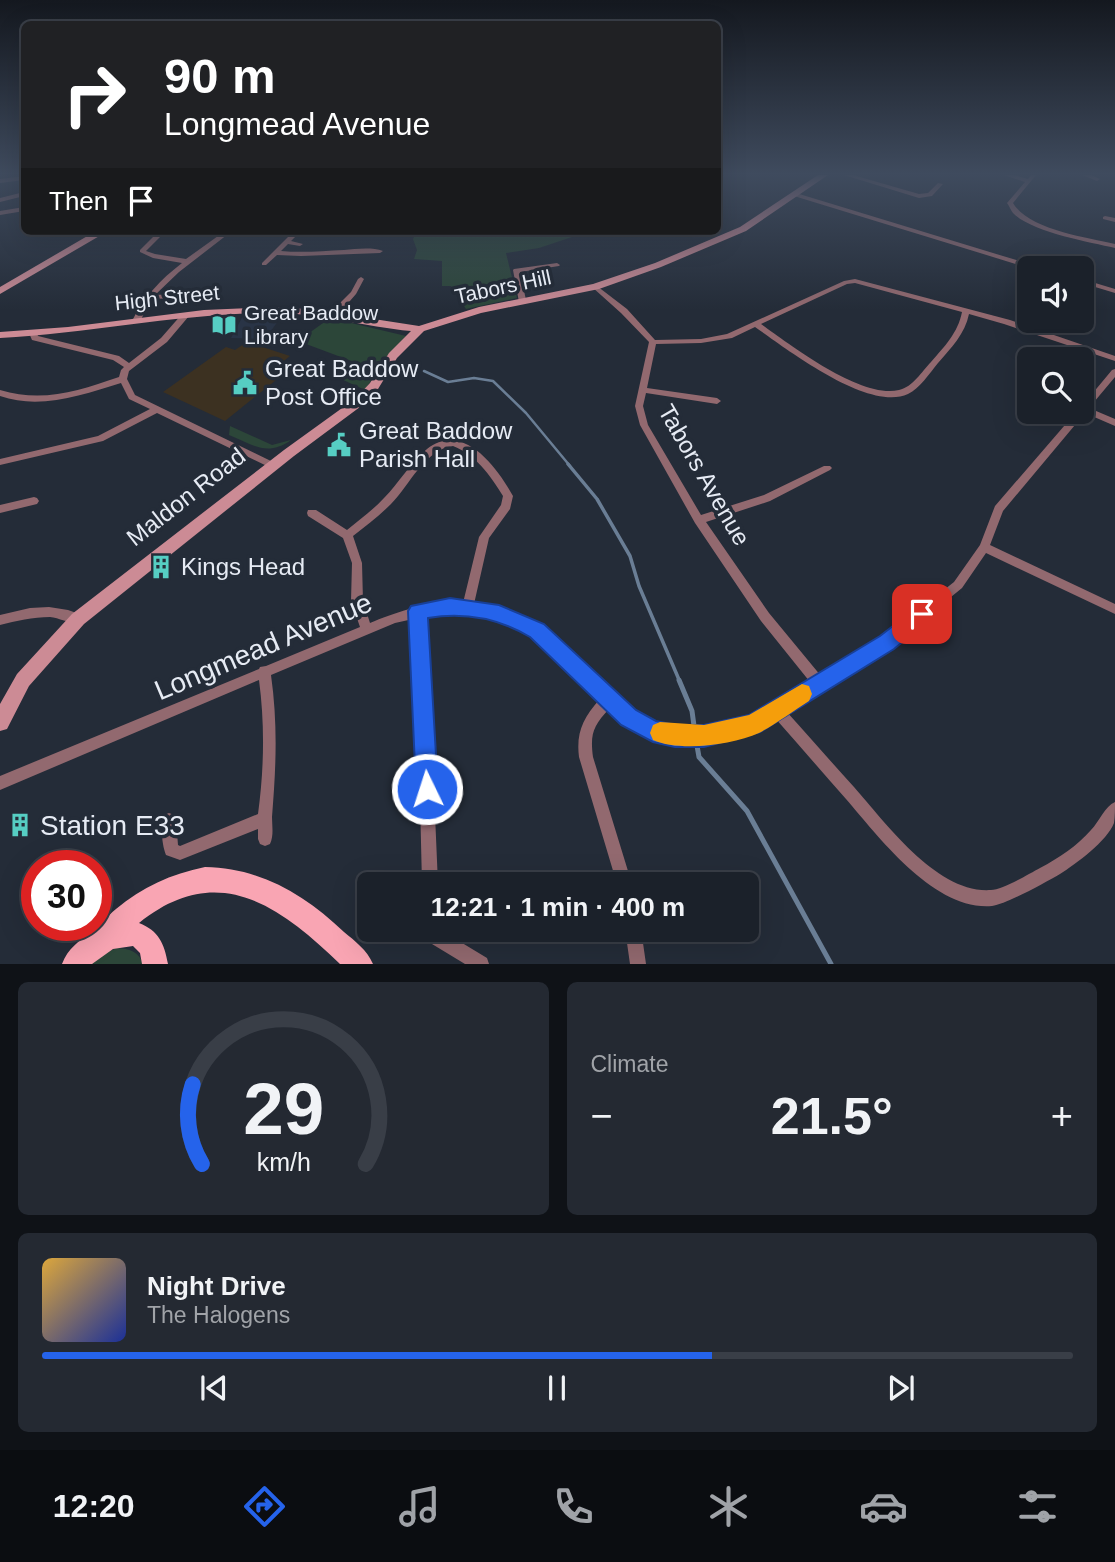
<!DOCTYPE html>
<html lang="en">
<head>
<meta charset="utf-8">
<style>
	body { margin:0; font-family:Arial,sans-serif; background:#242932; color:#f1f3f6; height:100vh; display:flex; flex-direction:column; font-size:26px; white-space:nowrap }
	* { box-sizing:border-box; margin:0 }
	p { font-size:23px; color:#a0a3a8 }
	.icon { flex:none; width:38px; height:38px; fill:none; stroke:currentColor; stroke-width:2; stroke-linecap:round; stroke-linejoin:round }
	.map { position:relative; height:964px; overflow:hidden }
	.sheet { display:flex; flex-direction:column; gap:18px; padding:18px; background:#0f1217; flex:1 }
	.sheet>* { flex:none }
	.banner { position:absolute; left:21px; top:21px; width:700px; height:214px; border-radius:10px; box-shadow:0 7px 28px #0002,0 0 0 2px #393e47; background:#202124; color:#fff; overflow:hidden }
	.fabs { position:absolute; left:1017px; top:256px; display:grid; gap:14px }
	.fabs a { display:grid; place-items:center; width:77px; height:77px; border-radius:10px; background:#1b212a; box-shadow:0 7px 28px #0002,0 0 0 2px #393e47; font-size:35px }
	.speed { position:absolute; left:21px; top:850px; display:flex; gap:14px; font-size:35px; font-weight:700; text-align:center }
	.speed>* { display:grid; place-content:center; width:91px; height:91px; border-radius:50%; background:#1b212a; box-shadow:0 7px 28px #0002,0 0 0 2px #393e47; line-height:1 }
	.speed .limit { border:10px solid #d22; background:#fff; color:#111 }
	.pin { position:absolute; display:grid; place-items:center; width:60px; height:60px; color:#fff; margin:-30px; border-radius:14px; box-shadow:0 4px 10px #0006 }
	.me { position:absolute; width:77px; margin:-38px; rotate:356deg; stroke-linejoin:round; filter:drop-shadow(0 0 5px #0008) }
	.turn { display:flex; align-items:center; gap:24px; height:147px; padding:0 28px; font-size:32px }
	.turn .icon { width:91px; height:91px; stroke-width:2.5 }
	.turn b { display:block; font-size:49px; line-height:60px }
	.then { display:flex; align-items:center; height:66px; padding:0 28px; background:#0003; gap:14px; font-size:26px }
	.big { font-size:52px; font-weight:600; line-height:1.1 }
	.sheet .card { flex:1; display:flex; flex-direction:column; justify-content:center; gap:10px; min-width:0; padding:0 24px; border-radius:10px; background:#242932 }
	.sheet .dial { align-items:center; gap:0 }
	.dial svg { height:182px; overflow:visible; fill:none; stroke:#393e47; stroke-width:7; stroke-linecap:round; text-anchor:middle }
	.dial text { fill:#f1f3f6; stroke:none }
	.song { display:flex; align-items:center; gap:21px }
	.cover { width:84px; height:84px; border-radius:10px; background:linear-gradient(135deg,hsl(40 70% 55%),hsl(230 70% 35%)) }
	.played { height:7px; border-radius:4px; background:linear-gradient(90deg,#2563eb 65%,#393e47 65%) }
	.keys { display:flex; justify-content:space-around; direction:ltr }
	.heat { display:flex; justify-content:space-between; align-items:center; font-size:38px; direction:ltr }
	.sheet .tiles { flex:1; display:grid; gap:18px; grid-template-columns:1fr 1fr }
	.card:last-child { grid-column:span 2 }
	.trip { position:absolute; left:357px; top:872px; width:402px; height:70px; border-radius:10px; background:#1b212a; box-shadow:0 7px 28px #0002,0 0 0 2px #393e47; font-weight:600; line-height:70px; text-align:center }
	.tab-bar { display:flex; height:112px; justify-content:space-around; align-items:center; background:#0b0d11; color:#a0a3a8 }
	.tab-bar .icon { width:49px; height:49px }
	.tab-bar .current { color:#2563eb }
	.tab-bar b { font-size:32px; color:#f1f3f6 }
	.map>svg:first-child { display:block }
	.commercial { fill:#3c3121 }
	.built { fill:#293446 }
	.green { fill:#2c4639 }
	.lines { fill:none; stroke-linecap:round; stroke-linejoin:round }
	.stream-far2 { stroke:#6a7e95; stroke-width:2.5 }
	.stream-far1 { stroke:#6a7e95; stroke-width:3.5 }
	.stream { stroke:#6a7e95; stroke-width:5 }
	.street { fill:#92696f; fill-rule:evenodd }
	.secondary { fill:#cc8b95; fill-rule:evenodd }
	.primary { fill:#f9a5b3; fill-rule:evenodd }
	.route { fill:#2563eb; stroke:#184099; stroke-width:2 }
	.slow { fill:#f59e0b }
	.labels { text-anchor:middle; stroke-width:7; stroke-linejoin:round; paint-order:stroke }
	.far-street-label { font-size:21px; fill:#e6ebf4; stroke:#242c38 }
	.far-poi-label { font-size:21px; fill:#e6ebf4; stroke:#242c38; text-anchor:start }
	.poi-label { font-size:24px; fill:#e6ebf4; stroke:#242c38; text-anchor:start }
	.street-label { font-size:24px; fill:#e6ebf4; stroke:#242c38 }
	.near-street-label { font-size:28px; fill:#e6ebf4; stroke:#242c38 }
	.near-poi-label { font-size:28px; fill:#e6ebf4; stroke:#242c38; text-anchor:start }
</style>
</head>
<body>
<div class="map">
<svg width="1115" height="964" viewBox="0 0 1115 964">
	<rect width="100%" height="100%" fill="#242c38"/>
	<path class="commercial" d="M247 342 290 356 280 364 291 368 225 421 163 392 226 347 235 350Z"/>
	<path class="built" d="M284 313 265 339 231 338 244 314Z"/>
	<path class="green" d="M417 231H590L539 248 506 253 517 298 466 309 451 286H442V261L414 259 417 250 413 239Z
		M330 318 406 336 387 356 365 390 339 378 357 363 298 341Z
		M230 426 272 445 291 440C266 458 250 443 229 435Z
		M117 948C129 949 139 951 143 964H91L106 952Z"/>
	<g class="lines">
		<path class="stream-far2" d="M424 371 448 382 474 378 493 381 526 413 570 466"/>
		<path class="stream-far1" d="M568 464 597 499 630 556 639 586 680 682"/>
		<path class="stream" d="M679 680 692 711 695 733
			M696 740 699 757 747 811 831 964"/>
		<path class="street" d="M844 175H853L919 194 928 193 938 183 943 184 932 196 919 198Z
			M1004 175H1014L1028 179 1031 175H1036L1013 203C1029 230 1086 237 1115 244V248C1089 242 1031 232 1013 213 1012 212 1008 204 1007 203L1025 182Z
			M1082 175H1091L1100 179 1097 181Z
			M24 176V180L0 183V179Z
			M24 192V196L0 202V198Z
			M796 193 1039 267 1040 268H1029L794 196 793 195Z
			M24 207V211L0 215V211Z
			M1105 216 1115 218V222L1103 219V217Z
			M78 231H88L99 235 96 237Z
			M159 231H166L146 251 155 254 186 259 225 231H232L179 272 155 295 195 293H198V297L152 299 139 323H133L132 321C144 297 160 280 182 263L153 258 140 252V250Z
			M294 231H301L291 241 303 244 300 246 288 244 281 251C302 253 323 251 344 250 356 249 372 247 383 251L380 253 301 256 277 255 266 265H262V263Z
			M557 263 560 265 559 266 520 272 526 300 525 302H519L513 270 514 269Z
			M361 277 364 279 356 294 336 317H330V313L351 292 358 279Z
			M855 279 1010 320 1115 356V361L1004 324 969 314C965 334 951 348 938 363 929 374 920 388 908 394 868 412 787 349 755 327L732 338 701 343 656 344 647 388 717 398 721 401 717 404 646 393 643 406 648 425 701 515 764 495 824 466H830L832 468 830 470 770 501 706 522 769 613 821 676 883 638 954 582 980 545 995 506 1077 411H1082V406L1112 370 1115 369V377L1089 408 1115 419V426L1085 413 1003 511 990 545 1115 604V614L986 553 962 588 891 646 786 711C809 736 831 762 854 787 886 823 937 894 991 890 1002 890 1029 874 1040 868 1059 858 1077 846 1091 830 1099 822 1105 806 1115 802 1115 808 1115 817 1114 823 1107 841 1076 864 1060 874 1046 882 1007 904 992 906 934 911 879 837 846 799 822 772 799 745 775 718L753 730 704 743H675L634 731 609 709C593 726 590 734 593 757L632 884H617L579 757C576 733 583 718 599 700L533 635 498 618 450 611 424 617 429 675 438 884H422L417 675 413 619 395 623 271 675C278 725 276 767 272 817 272 826 274 835 270 844L265 846 260 844 258 839V829L180 860 166 855C162 845 160 826 164 815L169 813 174 815 176 820 178 845 180 846 258 814C264 770 265 725 259 680L0 790V776L259 669 260 667 266 666 360 627 351 601 352 563 343 538 308 516 307 513 308 510H316L347 530C359 520 373 510 384 498 399 483 410 463 427 449 463 421 497 467 513 496L510 509 489 538 474 604 499 608 541 627 612 696 642 720 675 729H704L751 718 810 682 761 621 695 523 640 425 635 406 649 342 621 313 592 287 597 286 627 309 655 340 701 339 727 334 844 281ZM855 283 962 312C958 333 944 347 931 362 922 371 913 387 899 390 861 399 792 346 761 324L847 284ZM453 446C475 454 491 476 503 496L501 505 479 537 463 603C435 599 396 612 370 623L363 601 362 563 353 536C366 526 379 516 391 504 410 485 424 450 453 446Z
			M1082 279 1115 289V293L1082 283Z
			M182 314H185L189 316 167 342 129 371 127 379 135 395 275 463 277 465 275 467H269L157 413 103 441 0 465V459L98 436 150 409 129 399 121 383C82 395 40 410 0 396V390C43 403 78 391 119 377L121 370 124 367 113 360 32 340 29 333 30 331H36L38 336 119 356 129 363 161 338Z
			M34 497 37 498 39 501 37 504 0 513V505Z
			M49 607 68 610 82 615 84 619 82 623C72 625 60 618 50 617 33 617 16 621 0 625V615L30 608Z
			M423 929H441L444 932 487 958 489 964H465L432 944Z
			M625 929H641L646 964H630Z"/>
		<path class="secondary" d="M818 175H828L746 231 661 267 599 289 481 313 424 331 397 358 378 389 364 404 294 456 84 624 29 686 7 729 0 731V704L17 674 72 614 284 450 356 398 370 383 389 353 411 331C365 327 320 313 273 313 181 313 91 333 0 338V332L68 327 204 310 272 307 309 309 419 326 479 307 593 284 655 263 740 227Z
			M96 231H108L0 294V287Z"/>
		<path class="primary" d="M205 867C261 868 305 895 344 932 355 941 367 950 373 964H340C279 905 217 860 139 923 159 931 164 943 168 964H142L140 953 133 946 113 949 92 964H62C68 948 79 941 92 932 100 926 107 916 116 909 142 887 171 874 205 867Z"/>
	</g>
	<linearGradient id="sky" x2="0" y2="1"><stop stop-color="#14181f"/><stop offset="0.56" stop-color="#3f4b5e"/><stop offset="1" stop-color="#3f4b5e" stop-opacity="0"/></linearGradient>
	<rect width="1115" height="310" fill="url(#sky)"/>
	<path class="route" d="M450 598 499 605 544 624 636 710 656 721 675 725H704L749 715 880 636 916 608 922 605 929 608 932 614 929 620 894 649 760 732 704 747H675L653 742 621 725 530 637C498 618 465 612 428 618L438 789 435 797 427 800 419 797 416 789 408 611 411 606Z"/>
	<path class="slow" d="M802 684 809 686 812 694 809 701C793 711 776 724 759 733 732 745 680 752 653 740L650 733 653 725 660 722 704 725 749 715Z"/>
	<defs>
		<g id="library-bare" transform="scale(1.89)"><path d="M-6-4Q-3-5.5-.7-3.5V5Q-3 3-6 4ZM6-4Q3-5.5 .7-3.5V5Q3 3 6 4Z" fill="#56cec3" stroke="#242c38" stroke-width="2.5" paint-order="stroke"/></g>
		<g id="civic-bare" transform="scale(1.89)"><path d="M-.6-6.5H3V-4.5H.6V-3L4-1V1h2V6H-6V1h2V-1L-.6-3ZM-1.2 2.5V6h2.4V2.5Z" fill="#56cec3" stroke="#242c38" stroke-width="2.5" paint-order="stroke"/></g>
		<g id="building-bare" transform="scale(1.89)"><path d="M-4-6H4V6H1V3H-1V6H-4ZM-2.5-4.3h1.7v1.8h-1.7ZM.8-4.3h1.7v1.8H.8ZM-2.5-1h1.7V.8h-1.7ZM.8-1h1.7V.8H.8Z" fill="#56cec3" stroke="#242c38" stroke-width="2.5" paint-order="stroke"/></g>
	</defs>
	<g fill-rule="evenodd">
		<use href="#library-bare" x="224" y="325"/>
		<use href="#civic-bare" x="245" y="383"/>
		<use href="#civic-bare" x="339" y="445"/>
		<use href="#building-bare" x="161" y="567"/>
		<use href="#building-bare" x="20" y="825"/>
	</g>
	<g class="labels">
		<g class="far-street-label">
			<text transform="translate(503 287) rotate(-12)" y="7">Tabors Hill</text>
			<text transform="translate(167 298) rotate(-6)" y="7">High Street</text>
		</g>
		<g class="far-poi-label">
			<text x="244" y="320">Great Baddow<tspan x="244" dy="24">Library</tspan></text>
		</g>
		<g class="poi-label">
			<text x="265" y="377">Great Baddow<tspan x="265" dy="28">Post Office</tspan></text>
			<text x="359" y="439">Great Baddow<tspan x="359" dy="28">Parish Hall</tspan></text>
			<text x="181" y="575">Kings Head</text>
		</g>
		<g class="street-label">
			<text transform="translate(704 475) rotate(60)" y="8">Tabors Avenue</text>
			<text transform="translate(186 497) rotate(-38)" y="8">Maldon Road</text>
		</g>
		<g class="near-street-label">
			<text transform="translate(263 646) rotate(-23)" y="10">Longmead Avenue</text>
		</g>
		<g class="near-poi-label">
			<text x="40" y="835">Station E33</text>
		</g>
	</g>
</svg>
<div class="fabs">
<a><svg class="icon" aria-label="sound" viewBox="0 0 24 24"><path d="M4 9h4l5-4v14l-5-4H4zM17 9q2 3 0 6"/></svg></a>
<a><svg class="icon" aria-label="search" viewBox="0 0 24 24"><circle cx="10" cy="10" r="6"/><path d="M15 15l6 6"/></svg></a>
</div>
<div class="speed"><div class="limit">30</div></div>
<div class="pin" style="left:922px;top:614px;background:#d93025"><svg class="icon" aria-label="arrive" viewBox="0 0 24 24"><path d="M6 21V4h12l-3 4 3 4H6"/></svg></div>
<svg class="me" style="left:427px;top:789px" viewBox="-20 -20 40 40"><circle r="17" fill="#2563eb" stroke="#fff" stroke-width="3"/><path d="M0-11L8 9 0 5-8 9z" fill="#fff"/></svg>
<div class="trip">12:21 · 1 min · 400 m</div>
<div class="banner">
<div class="turn"><svg class="icon" aria-label="right" viewBox="0 0 24 24"><path d="M7 20v-9h11M14 6l5 5-5 5"/></svg><div><b>90 m</b>Longmead Avenue</div></div>
<div class="then">Then<svg class="icon" aria-label="arrive" viewBox="0 0 24 24"><path d="M6 21V4h12l-3 4 3 4H6"/></svg></div>
</div>
</div>
<section class="sheet">
<div class="tiles">
<div class="card dial"><svg viewBox="0 0 100 80">
<path d="M14 69A42 42 0 1 1 86 69"/>
<path d="M14 69A42 42 0 0 1 10 34" stroke="#2563eb"/>
<text x="50" y="56" font-size="32" font-weight="700">29</text>
<text x="50" y="72" font-size="11">km/h</text>
</svg></div>
<div class="card"><p>Climate</p>
<div class="heat"><a>−</a><b class="big">21.5°</b><a>+</a></div>
</div>
<div class="card">
<div class="song"><i class="cover"></i><div><b>Night Drive</b><p>The Halogens</p></div></div>
<div class="played"></div>
<div class="keys"><svg class="icon" aria-label="previous" viewBox="0 0 24 24"><path d="M18 5L8 12l10 7zM5 5v14"/></svg><svg class="icon" aria-label="pause" viewBox="0 0 24 24"><path d="M8 5v14M16 5v14"/></svg><svg class="icon" aria-label="next" viewBox="0 0 24 24"><path d="M6 5l10 7-10 7zM19 5v14"/></svg></div>
</div>
</div>
</section>
<nav class="tab-bar">
<b>12:20</b>
<svg class="icon current" aria-label="directions" viewBox="0 0 24 24"><path d="M12 3l9 9-9 9-9-9zM9 14v-3h6M13 9l2 2-2 2"/></svg>
<svg class="icon" aria-label="music" viewBox="0 0 24 24"><path d="M9 18V5l10-2v13"/><circle cx="6" cy="18" r="3"/><circle cx="16" cy="16" r="3"/></svg>
<svg class="icon" aria-label="phone" viewBox="0 0 24 24"><path d="M5 4h4l2 5-3 2q2 4 5 5l2-3 5 2v4C11 20 4 13 5 4z"/></svg>
<svg class="icon" aria-label="climate" viewBox="0 0 24 24"><path d="M12 3v18M4 7l16 10M4 17L20 7"/></svg>
<svg class="icon" aria-label="car" viewBox="0 0 24 24"><path d="M5 17H2v-5l4-1 3-4h7l3 4 3 1v5h-3M9 17h6M6 11h13"/><circle cx="7" cy="17" r="2"/><circle cx="17" cy="17" r="2"/></svg>
<svg class="icon" aria-label="filters" viewBox="0 0 24 24"><path d="M4 7h16M4 17h16"/><circle cx="9" cy="7" r="2"/><circle cx="15" cy="17" r="2"/></svg>
</nav>
</body>
</html>
